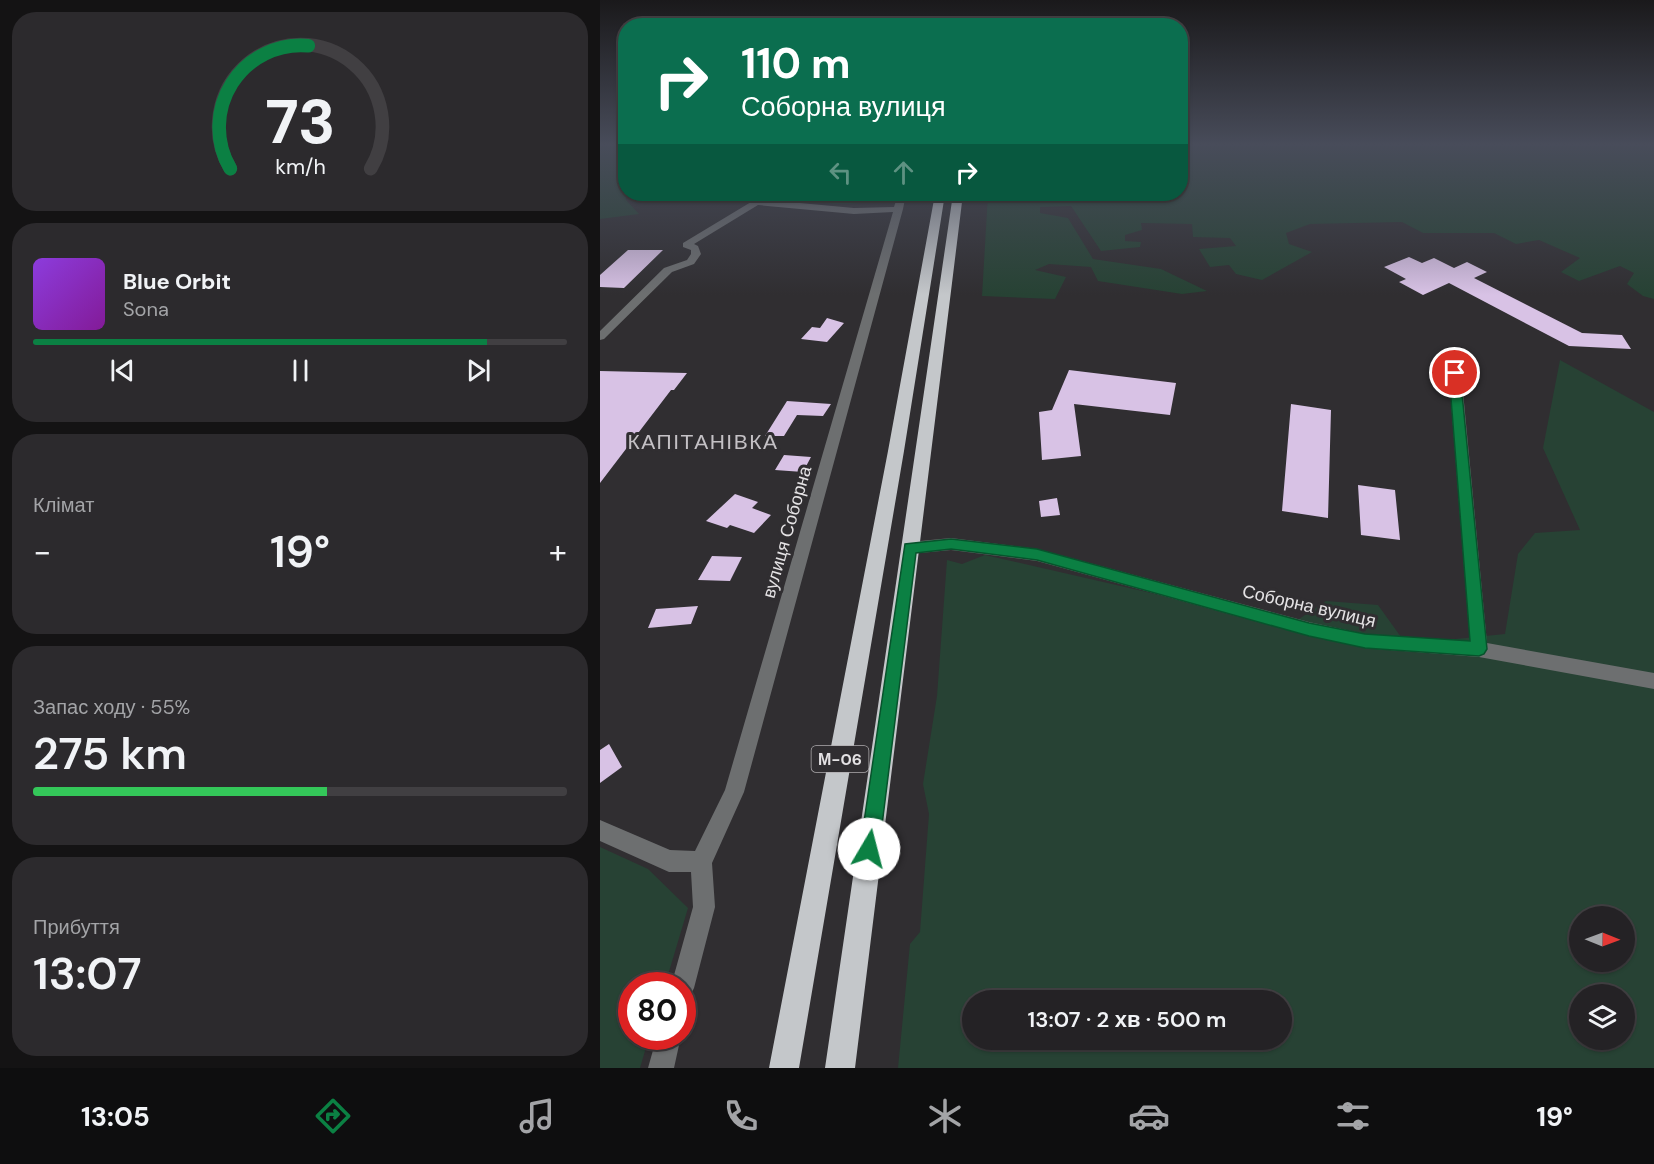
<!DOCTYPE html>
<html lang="uk">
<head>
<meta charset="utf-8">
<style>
	body { margin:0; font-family:"DM Sans",sans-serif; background:#2c2a2d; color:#f1f3f6; height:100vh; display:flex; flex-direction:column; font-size:22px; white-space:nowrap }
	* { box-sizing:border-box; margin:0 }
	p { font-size:20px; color:#a3a4a7 }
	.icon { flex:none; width:33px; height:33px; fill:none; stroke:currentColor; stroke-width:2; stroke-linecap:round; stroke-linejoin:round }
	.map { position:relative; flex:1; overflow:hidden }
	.sheet { display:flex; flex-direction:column; gap:12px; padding:12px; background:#141314; width:600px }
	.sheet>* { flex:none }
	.guide { position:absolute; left:18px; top:18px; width:570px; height:183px; border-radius:24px; box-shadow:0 2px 4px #0004,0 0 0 2px #413f42; background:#0b6e4f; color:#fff; overflow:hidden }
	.needle { width:39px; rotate:91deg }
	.buttons { position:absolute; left:969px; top:906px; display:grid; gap:12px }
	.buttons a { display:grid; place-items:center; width:66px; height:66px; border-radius:50%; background:#242225; box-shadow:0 2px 4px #0004,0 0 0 2px #413f42; font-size:30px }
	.speed { position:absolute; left:18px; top:972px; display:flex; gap:12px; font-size:30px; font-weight:700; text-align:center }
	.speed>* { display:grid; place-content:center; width:78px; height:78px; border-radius:50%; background:#242225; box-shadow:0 2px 4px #0004,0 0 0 2px #413f42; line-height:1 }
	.speed .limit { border:9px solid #d22; background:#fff; color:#111 }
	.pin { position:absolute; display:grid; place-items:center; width:51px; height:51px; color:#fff; margin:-26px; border:3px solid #fff; border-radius:50%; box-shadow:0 2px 6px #0007 }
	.me { position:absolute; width:66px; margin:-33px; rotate:8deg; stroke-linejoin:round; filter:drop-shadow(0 0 4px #0008) }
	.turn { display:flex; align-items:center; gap:21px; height:126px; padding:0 24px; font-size:27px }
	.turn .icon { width:78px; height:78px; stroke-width:2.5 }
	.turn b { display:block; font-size:42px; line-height:51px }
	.lanes { display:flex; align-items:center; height:57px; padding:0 24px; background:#0003; justify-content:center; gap:30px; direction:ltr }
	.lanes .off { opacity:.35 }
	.big { font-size:45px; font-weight:600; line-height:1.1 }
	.sheet .card { flex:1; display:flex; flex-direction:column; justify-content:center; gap:9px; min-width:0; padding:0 21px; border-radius:24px; background:#2c2a2d }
	.sheet .dial { align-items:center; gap:0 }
	.dial svg { height:156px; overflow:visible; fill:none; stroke:#413f42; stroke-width:7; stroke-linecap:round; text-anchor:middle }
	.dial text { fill:#f1f3f6; stroke:none }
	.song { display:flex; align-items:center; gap:18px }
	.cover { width:72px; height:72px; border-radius:9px; background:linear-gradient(135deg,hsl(270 70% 55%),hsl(290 70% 35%)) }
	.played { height:6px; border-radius:3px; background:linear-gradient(90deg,#0b8043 85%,#413f42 85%) }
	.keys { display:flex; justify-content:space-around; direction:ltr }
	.heat { display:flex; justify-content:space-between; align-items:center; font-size:33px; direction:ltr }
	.charge { height:9px; border-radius:4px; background:linear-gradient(90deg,#34c759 55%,#413f42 0) }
	.trip { position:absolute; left:362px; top:990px; width:330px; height:60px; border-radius:30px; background:#242225; box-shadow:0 2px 4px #0004,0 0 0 2px #413f42; font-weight:600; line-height:60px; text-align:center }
	.menu { display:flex; height:96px; justify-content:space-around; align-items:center; background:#0e0e0f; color:#a3a4a7 }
	.menu .icon { width:42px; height:42px }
	.menu .selected { color:#0b8043 }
	.menu b { font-size:27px; color:#f1f3f6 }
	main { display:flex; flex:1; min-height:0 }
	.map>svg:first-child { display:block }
	.green { fill:#274234; fill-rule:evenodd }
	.building { fill:#d8c2e5 }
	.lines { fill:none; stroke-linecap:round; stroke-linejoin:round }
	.minor { fill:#6d6f70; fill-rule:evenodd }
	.highway { fill:#c4c7ca; fill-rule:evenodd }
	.route { fill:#0b8043; stroke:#07532c; stroke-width:1.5 }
	.labels { text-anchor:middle; stroke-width:6; stroke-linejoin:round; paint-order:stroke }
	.shield { fill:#302e31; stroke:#aeacae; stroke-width:1.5 }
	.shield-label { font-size:16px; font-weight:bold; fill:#e4e2e4 }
	.street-label { font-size:18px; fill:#e4e2e4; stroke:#302e31 }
	.quarter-label { font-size:21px; letter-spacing:1.5px; fill:#c4c1c5; stroke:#302e31 }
</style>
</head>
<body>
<main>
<section class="sheet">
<div class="card dial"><svg viewBox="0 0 100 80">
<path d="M14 69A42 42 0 1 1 86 69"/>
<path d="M14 69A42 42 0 0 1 54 6" stroke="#0b8043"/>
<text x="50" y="56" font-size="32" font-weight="700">73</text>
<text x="50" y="72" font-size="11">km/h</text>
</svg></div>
<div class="card">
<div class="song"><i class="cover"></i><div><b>Blue Orbit</b><p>Sona</p></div></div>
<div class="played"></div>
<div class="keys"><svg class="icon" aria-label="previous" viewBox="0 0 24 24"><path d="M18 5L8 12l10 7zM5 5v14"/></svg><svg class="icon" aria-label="pause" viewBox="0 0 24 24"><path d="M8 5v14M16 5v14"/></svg><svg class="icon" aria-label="next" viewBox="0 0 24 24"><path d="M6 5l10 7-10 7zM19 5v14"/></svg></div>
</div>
<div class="card"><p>Клімат</p>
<div class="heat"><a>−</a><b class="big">19°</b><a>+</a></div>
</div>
<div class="card"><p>Запас ходу · 55%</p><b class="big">275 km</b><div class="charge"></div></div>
<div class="card"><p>Прибуття</p><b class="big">13:07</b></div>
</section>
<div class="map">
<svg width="1054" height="1068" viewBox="0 0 1054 1068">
	<rect width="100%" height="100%" fill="#302e31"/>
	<path class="green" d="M0 145H25L26 200 39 214 0 219Z
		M581 145H1054V299L1043 296 1027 284 1034 273 1020 266 979 281 961 272 980 258 939 240 916 244 894 233H823L802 222 710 224 686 233 689 244 712 252 662 280 636 274 629 265 610 267 599 249 636 246 630 238 593 237 592 224 541 223 542 230 525 235V241L541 242 540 247 501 251 471 206 440 207V213L468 218 493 259 561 269 607 291 582 294 498 281 491 267 449 264 435 270 466 277 455 299 382 296 388 194H580Z
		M150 194H293C258 214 190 198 150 194Z
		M960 360 1054 412V1068H298L310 944 320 932 329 814 323 784 337 696 347 560 362 564 385 555 690 625 726 601 778 605 806 644 905 634 918 554 935 533 980 530 943 448ZM980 916H1024V962H980ZM980 994H1024V1040H980ZM372 1000H681V1040H372Z
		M0 847 48 869 88 908 65 985 32 986V1036L49 1037 40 1068H0Z"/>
	<path class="building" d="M28 250H63L24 288 0 287V275Z
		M809 257 822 263 834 258 854 268 867 262 887 272 874 278 982 333 1022 335 1031 349 969 346 849 283 823 295 799 282 806 279 784 267Z
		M227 318 244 323 227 342 201 339 212 327 220 328Z
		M469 370 576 383 570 415 474 404 481 456 442 460 439 412 452 410Z
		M0 371 87 373 74 390H71L0 483Z
		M187 401 231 404 223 416 197 415 184 436H165Z
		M691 404 731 410 728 518 682 511Z
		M184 455 211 457 203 472 175 470Z
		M758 485 795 490 800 540 761 535Z
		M135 494 158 502 152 508 171 515 154 533 130 525 127 528 106 521Z
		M457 498 460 515 441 517 439 501Z
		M112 556 142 557 130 581 98 580Z
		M98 606 91 624 48 628 56 609Z
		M9 744 22 767 0 783V750Z"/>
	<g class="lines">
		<path class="minor" d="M298 194H306L303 209 144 792 112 863 115 907 94 988 90 996 82 1000V986H71L93 907 91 872H69L0 841V820L70 850 95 851 125 790 293 212 254 214 158 205 94 244 98 246 101 254 94 264 72 272 4 339 0 340V331L64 268 87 260 91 254V250L83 247V243L156 199 254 208 294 207Z
			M853 347 859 350 887 643 1054 673V689L879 657 765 648 709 636 437 561 351 550 310 554 305 552 302 548 305 544 310 542 351 538 437 549 709 622 765 634 870 641 847 350Z
			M57 1036H81L74 1068H48Z"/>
		<path class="highway" d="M335 194H345L304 451 199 1068H169L288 451Z
			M353 194H363L255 1068H225Z"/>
	</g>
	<linearGradient id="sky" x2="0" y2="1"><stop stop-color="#1a191b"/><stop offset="0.49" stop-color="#484c5a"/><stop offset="1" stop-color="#484c5a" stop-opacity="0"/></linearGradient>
	<rect width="1054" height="295" fill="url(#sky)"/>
	<path class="route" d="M855 369 860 373 887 649 884 654 879 656 765 648 709 636 437 560 351 549 316 553 279 849 276 856 269 859 262 856 260 849 305 544 351 539 437 549 709 623 765 634 870 641 849 373Z"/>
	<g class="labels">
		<rect class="shield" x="211.5" y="746" width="57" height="26" rx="4.5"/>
		<g class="shield-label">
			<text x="240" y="765">М-06</text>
		</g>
		<g class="street-label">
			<text transform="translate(187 532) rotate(-74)" y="6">вулиця Соборна</text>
			<text transform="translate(709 606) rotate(13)" y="6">Соборна вулиця</text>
		</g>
		<g class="quarter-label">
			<text x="103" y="449">КАПІТАНІВКА</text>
		</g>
	</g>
</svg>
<div class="buttons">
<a><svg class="needle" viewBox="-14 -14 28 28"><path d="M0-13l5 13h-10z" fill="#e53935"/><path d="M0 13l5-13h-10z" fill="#a3a4a7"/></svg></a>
<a><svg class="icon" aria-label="layers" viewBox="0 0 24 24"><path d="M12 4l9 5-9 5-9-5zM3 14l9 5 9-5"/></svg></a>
</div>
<div class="speed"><div class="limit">80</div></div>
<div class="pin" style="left:855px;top:373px;background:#d93025"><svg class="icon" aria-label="arrive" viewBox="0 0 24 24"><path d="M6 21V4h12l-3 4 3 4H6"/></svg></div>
<svg class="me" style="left:269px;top:849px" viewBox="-20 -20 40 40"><circle r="19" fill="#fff"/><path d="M0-13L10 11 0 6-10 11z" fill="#0b8043"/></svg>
<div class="trip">13:07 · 2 хв · 500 m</div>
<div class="guide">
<div class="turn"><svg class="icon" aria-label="right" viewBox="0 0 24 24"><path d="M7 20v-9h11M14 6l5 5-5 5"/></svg><div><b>110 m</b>Соборна вулиця</div></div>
<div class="lanes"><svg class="icon off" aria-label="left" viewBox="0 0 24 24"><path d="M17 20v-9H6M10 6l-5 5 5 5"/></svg><svg class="icon off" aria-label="ahead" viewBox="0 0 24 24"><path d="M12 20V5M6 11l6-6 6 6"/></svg><svg class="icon" aria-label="right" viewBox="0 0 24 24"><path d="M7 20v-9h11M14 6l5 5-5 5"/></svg></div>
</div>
</div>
</main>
<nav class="menu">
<b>13:05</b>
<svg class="icon selected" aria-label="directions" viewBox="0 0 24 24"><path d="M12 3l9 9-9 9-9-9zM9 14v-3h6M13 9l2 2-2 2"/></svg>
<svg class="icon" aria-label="music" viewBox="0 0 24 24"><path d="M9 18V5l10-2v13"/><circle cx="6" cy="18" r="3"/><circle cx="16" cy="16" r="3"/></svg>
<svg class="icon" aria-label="phone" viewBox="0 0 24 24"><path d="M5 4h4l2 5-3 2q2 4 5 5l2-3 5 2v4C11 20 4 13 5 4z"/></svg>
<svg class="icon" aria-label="climate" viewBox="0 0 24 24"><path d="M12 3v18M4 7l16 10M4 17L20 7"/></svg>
<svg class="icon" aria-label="car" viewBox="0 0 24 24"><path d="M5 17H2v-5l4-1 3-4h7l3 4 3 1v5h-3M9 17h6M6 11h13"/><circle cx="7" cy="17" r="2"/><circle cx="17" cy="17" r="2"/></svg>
<svg class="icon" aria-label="filters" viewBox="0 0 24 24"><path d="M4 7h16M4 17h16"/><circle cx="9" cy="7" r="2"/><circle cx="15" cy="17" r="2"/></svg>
<b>19°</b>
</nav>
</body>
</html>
